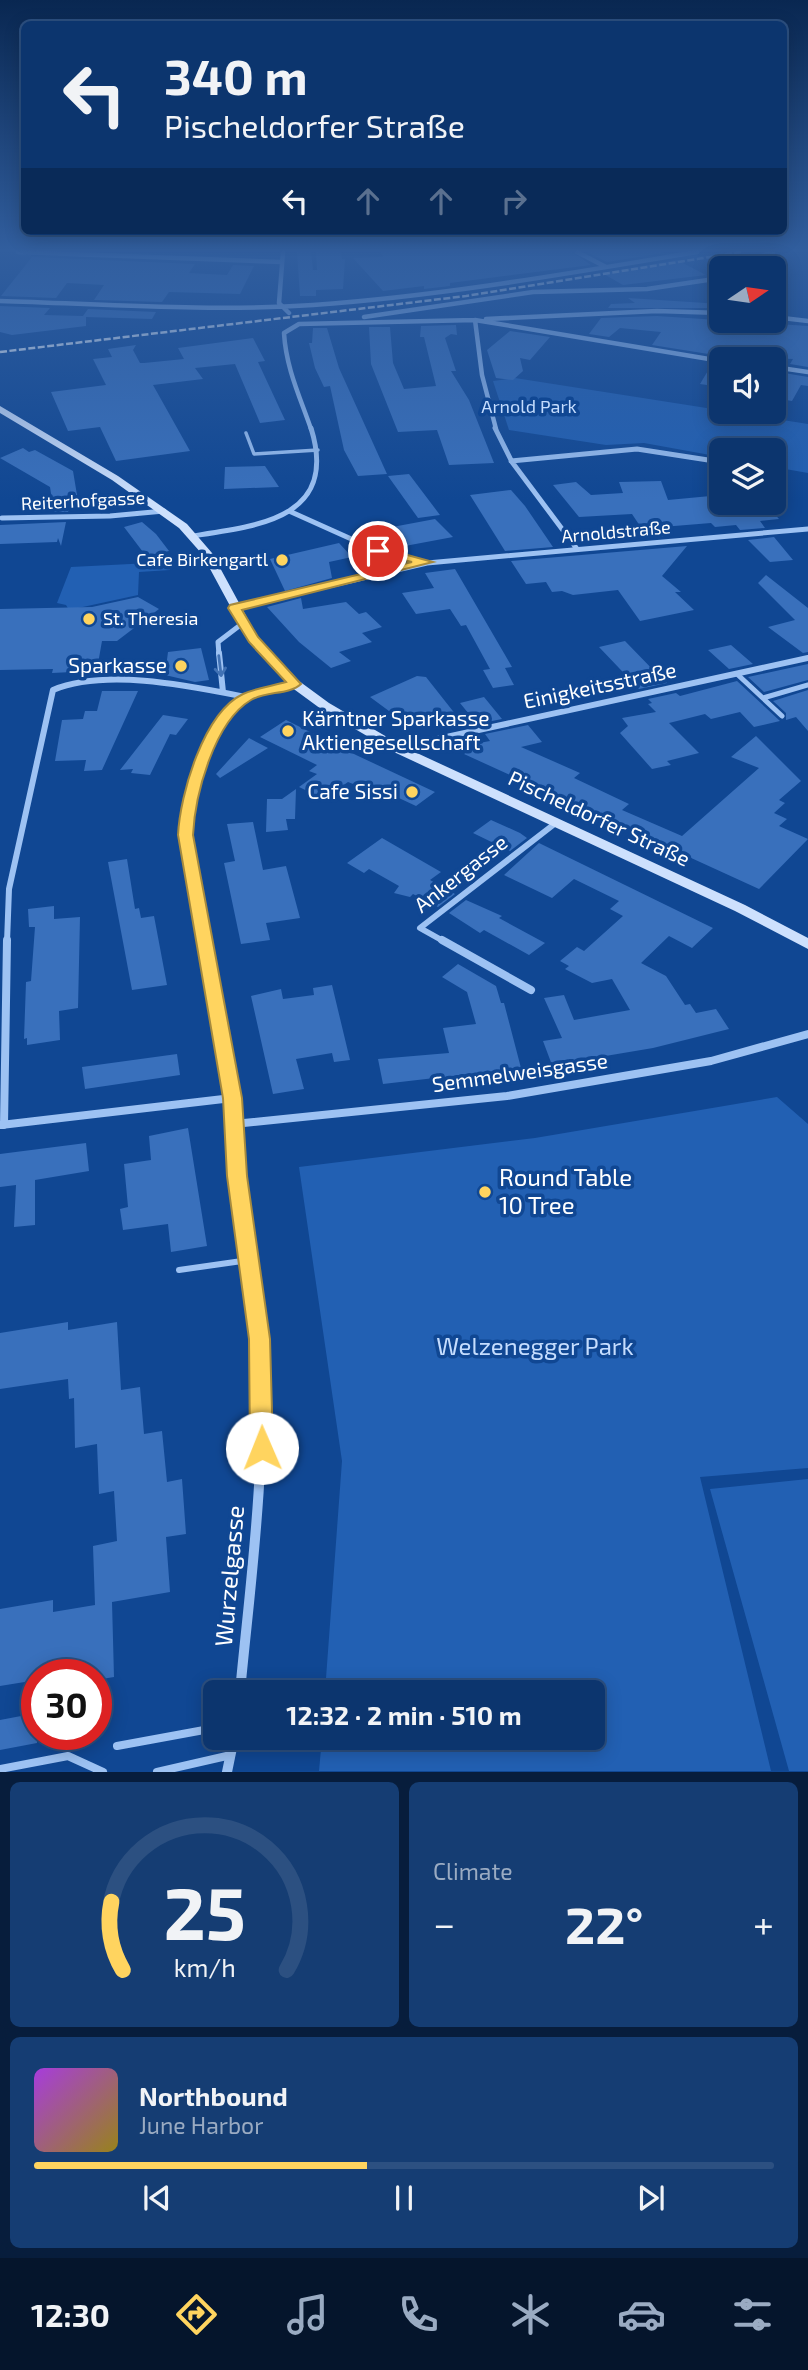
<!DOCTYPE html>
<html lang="en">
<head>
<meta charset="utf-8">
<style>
	body { margin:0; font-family:"Exo 2",sans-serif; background:#153d73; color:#f1f3f6; height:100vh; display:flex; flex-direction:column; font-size:26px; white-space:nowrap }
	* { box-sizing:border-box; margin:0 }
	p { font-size:23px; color:#9aabc2 }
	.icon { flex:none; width:38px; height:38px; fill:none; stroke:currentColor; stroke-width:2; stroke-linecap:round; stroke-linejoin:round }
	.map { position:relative; height:1772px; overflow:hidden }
	.side { display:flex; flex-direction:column; gap:10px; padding:10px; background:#071d3c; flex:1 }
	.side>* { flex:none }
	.hud { position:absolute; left:21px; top:21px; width:766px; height:214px; border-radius:10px; box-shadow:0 4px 18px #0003,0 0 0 2px #2c5081; background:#0c356e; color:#f1f3f6; overflow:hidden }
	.needle { width:46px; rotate:77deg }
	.buttons { position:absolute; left:709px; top:256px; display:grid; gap:14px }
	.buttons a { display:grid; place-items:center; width:77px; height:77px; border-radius:10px; background:#0c356e; box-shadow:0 4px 18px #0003,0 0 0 2px #2c5081; font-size:35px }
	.speed { position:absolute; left:21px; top:1659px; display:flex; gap:14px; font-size:35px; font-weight:700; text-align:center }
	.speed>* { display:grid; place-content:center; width:91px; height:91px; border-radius:50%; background:#0c356e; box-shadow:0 4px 18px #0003,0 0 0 2px #2c5081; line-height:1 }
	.speed .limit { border:10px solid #d22; background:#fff; color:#111 }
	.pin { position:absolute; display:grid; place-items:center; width:60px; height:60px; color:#fff; margin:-30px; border:4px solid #fff; border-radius:50%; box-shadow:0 2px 7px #0007 }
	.me { position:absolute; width:77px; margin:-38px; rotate:359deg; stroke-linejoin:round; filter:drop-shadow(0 0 5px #0008) }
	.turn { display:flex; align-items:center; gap:24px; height:147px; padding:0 28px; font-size:32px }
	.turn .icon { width:91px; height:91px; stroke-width:2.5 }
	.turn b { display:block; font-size:49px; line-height:60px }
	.lanes { display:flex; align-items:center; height:66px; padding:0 28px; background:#0003; justify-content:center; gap:35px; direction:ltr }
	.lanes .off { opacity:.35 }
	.big { font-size:52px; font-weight:700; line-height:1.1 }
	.side .tile { flex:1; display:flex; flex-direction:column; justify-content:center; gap:10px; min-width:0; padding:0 24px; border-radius:10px; background:#153d73 }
	.side .dial { align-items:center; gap:0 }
	.dial svg { height:182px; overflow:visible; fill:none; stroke:#2c5081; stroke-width:7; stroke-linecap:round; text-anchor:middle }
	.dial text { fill:#f1f3f6; stroke:none }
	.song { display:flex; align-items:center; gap:21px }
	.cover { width:84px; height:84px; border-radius:10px; background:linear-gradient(135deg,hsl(280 70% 55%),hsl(50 70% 35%)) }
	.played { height:7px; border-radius:4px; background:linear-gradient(90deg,#ffd45f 45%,#2c5081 45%) }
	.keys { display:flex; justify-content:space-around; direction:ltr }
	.heat { display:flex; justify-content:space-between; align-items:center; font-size:38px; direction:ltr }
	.side .tiles { flex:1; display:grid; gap:10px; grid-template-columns:1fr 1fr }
	.tile:last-child { grid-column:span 2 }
	.trip { position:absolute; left:203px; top:1680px; width:402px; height:70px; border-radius:10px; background:#0c356e; box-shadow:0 4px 18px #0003,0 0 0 2px #2c5081; font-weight:700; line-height:70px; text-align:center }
	.tabs { display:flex; height:112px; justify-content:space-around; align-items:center; background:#05152c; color:#9aabc2 }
	.tabs .icon { width:49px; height:49px }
	.tabs .selected { color:#ffd45f }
	.tabs b { font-size:32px; color:#f1f3f6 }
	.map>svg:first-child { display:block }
	.green { fill:#2260b3 }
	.building { fill:#3970bc }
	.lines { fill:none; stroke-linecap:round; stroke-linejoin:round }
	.service-far3 { stroke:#9dc2f3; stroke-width:3.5 }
	.service-far2 { stroke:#9dc2f3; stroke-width:5 }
	.service-far1 { stroke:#9dc2f3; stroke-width:6 }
	.service { stroke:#9dc2f3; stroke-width:8 }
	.minor-far4 { stroke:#9dc2f3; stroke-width:4.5 }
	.minor-far3 { stroke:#9dc2f3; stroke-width:5 }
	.minor-far2 { stroke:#9dc2f3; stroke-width:6 }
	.minor-far1 { stroke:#9dc2f3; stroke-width:8 }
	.minor { stroke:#9dc2f3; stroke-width:10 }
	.secondary { fill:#cde0fd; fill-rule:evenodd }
	.rail { stroke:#fff; stroke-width:2.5; stroke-dasharray:7 2.5; stroke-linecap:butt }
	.oneway { stroke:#4172b5 }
	.route { fill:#ffd45f; stroke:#a68a3e; stroke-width:2 }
	.poi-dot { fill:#ffd45f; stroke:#104793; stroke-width:2.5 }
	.labels { text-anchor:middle; stroke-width:7; stroke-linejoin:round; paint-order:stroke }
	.far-park-label { font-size:18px; fill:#c5ddfe; stroke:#104793 }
	.far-street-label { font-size:18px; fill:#fff; stroke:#104793 }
	.far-poi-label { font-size:18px; fill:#fff; stroke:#104793; text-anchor:end }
	.poi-label { font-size:21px; fill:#fff; stroke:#104793; text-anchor:end }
	.street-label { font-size:21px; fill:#fff; stroke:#104793 }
	.near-poi-label { font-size:24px; fill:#fff; stroke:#104793; text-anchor:start }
	.near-park-label { font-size:24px; fill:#c5ddfe; stroke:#104793 }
	.near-street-label { font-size:24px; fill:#fff; stroke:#104793 }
</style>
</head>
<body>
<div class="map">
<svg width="808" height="1772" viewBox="0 0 808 1772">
	<rect width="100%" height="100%" fill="#104793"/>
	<path class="green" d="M515 378 808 424V473L774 467V450H721V457L644 443 606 445 509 430 493 381Z
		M170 562V570L139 572 138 595 69 610 66 605 57 603 71 567Z
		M777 1097 808 1124V1468L700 1477 771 1771H319L322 1738H593V1692H325L342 1461 299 1167 535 1138Z
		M808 1479V1771H789L710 1489Z"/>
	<path class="building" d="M297 252H311L313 270H317L316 252H341L342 259H345L343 289 316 290V296H300Z
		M381 252H572L591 265 450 283V286L424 289V286L383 291 353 258 383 257Z
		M587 252H660L663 253 607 262Z
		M32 257 195 264 189 273 227 275 233 265 254 266 240 294 169 292 162 302 94 300 104 285 67 283 56 298 1 296Z
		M677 260 706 275 623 285 602 273Z
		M628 298 721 304V308H608L611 304 635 303Z
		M0 306 50 308 44 315 83 316 88 309 156 312 152 319 86 317V326L12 335 0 332Z
		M657 316 808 326V367L790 364 793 359 721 356 652 345 661 332 620 328 609 337 589 334 601 318Z
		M456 325 457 335 451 334 445 338 456 371H451L469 400 494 463 449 465 437 430 398 432 371 364 369 327H390L393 363 404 389 436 386 424 337H420L421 326Z
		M313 328H327L339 368 387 474 358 476 344 450 330 386 324 387 315 368 309 343H312Z
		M510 331 550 337 530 360 520 358 523 371 513 380 496 378 487 350Z
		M253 338 265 361 258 362 285 420 260 423 235 364 195 368 203 379 153 385 190 451 116 461 100 427 68 431 51 392 106 385 93 359 112 357 108 349 136 345 133 350 140 363H144L184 359 178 348Z
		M712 364 721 366V387L700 384Z
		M784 373 808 377V386L801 385 792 401 774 398V391Z
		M23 448 29 452 35 450 73 471 79 507 69 508 68 512H54L50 487 0 458Z
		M265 466 279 487 224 489 225 467Z
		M409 474 440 515 418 518 388 476Z
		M661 481 668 500 721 495V502H764L779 519 760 521 765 528 740 530 736 525 715 527 711 523 662 527 669 536 648 538 632 514 579 517 553 485 576 482 591 495 623 493 619 482Z
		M511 490 525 506 553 547 505 551 470 495Z
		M435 519 453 537 405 546 387 528Z
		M66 522 61 546 58 538 57 542 0 544V525Z
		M142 522 156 534 169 551 146 556 124 527Z
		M774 537 793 560 770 562 748 540Z
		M339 543 352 557 329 562 332 578 285 591 270 559Z
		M687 546 662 576 681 592H675L694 610 640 621 618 590 573 595 562 591 552 592 546 582 526 584 511 561Z
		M455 569 512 667 505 668 514 685 493 688 483 670 490 669 466 625 461 626 450 609 416 614 402 593 434 588 425 573Z
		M766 575 808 608V652L803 653 768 627 795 620 758 583Z
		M138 597 159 609 117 641H102L96 675 72 676V672L52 673 53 669 0 670V609L92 607Z
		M301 598 303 609 346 602 359 614 366 612 382 627 362 633 372 642 339 652 351 661 331 668 299 642 267 607Z
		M625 641 658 675 667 683 639 689 599 647Z
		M731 645 753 664 729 669 708 650Z
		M201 648 209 680 195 682 165 675 168 652Z
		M808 664V680L764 692 748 677Z
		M417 676 426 677 456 715 408 725 370 697Z
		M737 681 780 721 754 727 740 712 711 719 705 714 669 723 699 753 667 761 671 765 652 769 620 733 628 726 622 718 656 712 648 704 652 703 648 699 676 693 680 696Z
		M808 690V731L796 717 786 720V713L773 701Z
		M102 691H138L102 770 84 771 86 760 55 761 62 720 83 719 85 711H97Z
		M484 697 502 719 477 724 460 703Z
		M163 715 188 719 176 735 170 734 150 775 131 773 133 769 120 770Z
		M286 720 356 755 435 792 416 806 386 792 382 795 348 782 324 799 299 787 317 774 309 771 317 765 260 737Z
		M528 725 542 742 521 747 580 773 574 778 629 804 622 810 682 836 759 768 731 757 756 736 801 781 779 800 785 803 774 813 787 819 779 826 808 839 759 889 464 754 479 743 490 741 485 734Z
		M249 738 268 748 220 778 216 774Z
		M296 789 295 819H286L288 830 266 832 267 799H282Z
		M491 820 520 833 527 838 510 851 473 833Z
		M253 822 263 870 286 866 300 918 266 923 270 940 241 944 224 863 235 861 227 824Z
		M382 838 441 872 430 880 455 894 438 907 413 894 410 897 394 893 399 886 369 869 364 873 347 863Z
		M539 843 713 928 692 948 669 936 641 963 666 976 685 1005 690 1004 696 1013 716 1009 729 1029 653 1048 552 1065 543 1041 562 1038 544 998 564 995 574 1020 630 1010 612 979 592 983 565 969 569 966 560 961 577 947 584 951 623 916 610 909 619 901 574 879 552 898 504 875Z
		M127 859 135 909 139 908 141 918 154 916 167 985 132 990 108 862Z
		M466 900 502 916 499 918 545 943 529 955 484 930 480 933 449 913Z
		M54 906V919L80 917 78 1008 59 1011 60 1040 27 1045V1038L24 1039 26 982 31 981 35 927H29L28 909Z
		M458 964 496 986 501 1003H504L521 1068 383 1084 378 1059 449 1053 443 1028 476 1024 467 992 442 977Z
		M332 985 350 1060 334 1062 332 1053 296 1059 304 1089 273 1094 251 996 281 989 283 999 314 995 313 988Z
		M177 1054 180 1075 85 1089 82 1067Z
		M188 1128 207 1246 171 1252 168 1224 123 1230 120 1209 128 1207 124 1164 151 1160 149 1136Z
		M86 1143 89 1171 35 1180V1225L14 1227 16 1185 0 1187V1154Z
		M68 1322V1330L117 1322 121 1390 140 1387 144 1434 162 1431 167 1482 182 1479 186 1534 166 1537 170 1592 112 1602 114 1677 96 1680V1675H37V1680L0 1686V1609L53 1600V1612L95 1605 93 1546 117 1541 114 1491 99 1494 97 1444 75 1448 74 1398 69 1399 68 1379 0 1389V1333Z
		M37 1713V1743L0 1750V1720Z"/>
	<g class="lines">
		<path class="service-far3" d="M246 433 254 454 318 450"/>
		<path class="service-far2" d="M737 674 782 716
			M763 698 808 685"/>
		<path class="service-far1" d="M179 1270 249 1260"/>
		<path class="service" d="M117 1746 215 1728
			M0 1769 68 1756 103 1772
			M157 1772 231 1755"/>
		<path class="minor-far4" d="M18 252 282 262
			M283 252 279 303 289 313
			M577 252 606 267
			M755 268 756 258 773 252
			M0 301C104 304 209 312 313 305 441 296 571 273 697 252
			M364 317 533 292 647 289 721 278
			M774 317 808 321
			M486 319 657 311 721 313
			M475 320 482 375 496 429
			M774 367 808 372
			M311 429C300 397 286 368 284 333L299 324 475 320 721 361"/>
		<path class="minor-far3" d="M495 428 512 462 577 549
			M511 461 637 449 721 462
			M289 511 378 551 423 562
			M2 518 110 516 164 511
			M192 536C259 526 339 518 311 428
			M235 608 427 563 808 529
			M219 655 218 642 243 623"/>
		<path class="minor-far2" d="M219 653 223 692
			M400 750 419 743 808 658
			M7 942 9 889 53 690C106 668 190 686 246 697
			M205 942C199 907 188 870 186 835 184 799 206 729 234 706 251 691 275 690 295 684
			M445 942 420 928 557 822"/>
		<path class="minor-far1" d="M204 940 232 1098 237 1176 255 1307
			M442 940 531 990
			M234 1124 507 1096 711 1061 808 1034
			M1 1125 232 1098
			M4 1125 7 940"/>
		<path class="minor" d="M240 1692C252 1564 272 1434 254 1305
			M227 1772 234 1738"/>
		<path class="secondary" d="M0 406 118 476 187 524 212 553 258 638 299 681 329 703 404 747 745 905 808 938V949L735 911 396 753 321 709 291 687 249 641 202 554 179 528 112 480 0 413Z"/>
		<path class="rail" d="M0 352 466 296 741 252"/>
	</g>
	<defs><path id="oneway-shaft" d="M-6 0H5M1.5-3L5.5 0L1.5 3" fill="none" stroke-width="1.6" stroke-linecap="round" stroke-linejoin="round" transform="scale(1.75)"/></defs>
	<use class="oneway" href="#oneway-shaft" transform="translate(220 666) rotate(83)"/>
	<linearGradient id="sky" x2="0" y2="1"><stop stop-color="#092751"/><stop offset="0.5" stop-color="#315e9e"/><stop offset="1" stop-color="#315e9e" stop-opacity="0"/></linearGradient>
	<rect width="808" height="500" fill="url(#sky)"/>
	<path class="route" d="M378 547 433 562 242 610 258 637 301 684C289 695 266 691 251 700 214 722 195 795 193 835L242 1098 247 1176 270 1339 273 1448 270 1455 262 1458 254 1455 250 1448 249 1339 227 1176 223 1098 178 835C180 795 203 713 243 694 256 688 272 686 286 682L249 642 228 608 230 605 412 562 374 553V548Z"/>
	<g class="poi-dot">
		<circle cx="282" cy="560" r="7"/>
		<circle cx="89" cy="619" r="7"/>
		<circle cx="181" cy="666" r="7"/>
		<circle cx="288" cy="731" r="7"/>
		<circle cx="412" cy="792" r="7"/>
		<circle cx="485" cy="1192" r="7"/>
	</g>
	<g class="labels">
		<g class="far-park-label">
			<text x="529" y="413">Arnold Park</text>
		</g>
		<g class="far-street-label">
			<text transform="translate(83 501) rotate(-3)" y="6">Reiterhofgasse</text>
			<text transform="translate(616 532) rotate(-5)" y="6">Arnoldstraße</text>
		</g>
		<g class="far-poi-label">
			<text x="268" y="566">Cafe Birkengartl</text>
			<text x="103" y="625" text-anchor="start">St. Theresia</text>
		</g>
		<g class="poi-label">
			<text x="167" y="673">Sparkasse</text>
			<text x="302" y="726" text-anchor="start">Kärntner Sparkasse<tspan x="302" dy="24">Aktiengesellschaft</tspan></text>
			<text x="398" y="799">Cafe Sissi</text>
		</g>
		<g class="street-label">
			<text transform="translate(600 686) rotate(-12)" y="7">Einigkeitsstraße</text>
			<text transform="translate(599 819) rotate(25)" y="7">Pischeldorfer Straße</text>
			<text transform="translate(461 874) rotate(-38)" y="7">Ankergasse</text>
			<text transform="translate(520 1073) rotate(-8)" y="7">Semmelweisgasse</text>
		</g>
		<g class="near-poi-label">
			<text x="499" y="1186">Round Table<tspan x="499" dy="28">10 Tree</tspan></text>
		</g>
		<g class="near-park-label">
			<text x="535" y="1355">Welzenegger Park</text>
		</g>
		<g class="near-street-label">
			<text transform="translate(230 1576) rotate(-85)" y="8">Wurzelgasse</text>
		</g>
	</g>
</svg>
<div class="buttons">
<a><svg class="needle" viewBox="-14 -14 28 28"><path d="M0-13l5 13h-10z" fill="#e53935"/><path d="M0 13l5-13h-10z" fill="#9aabc2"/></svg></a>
<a><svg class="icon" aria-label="sound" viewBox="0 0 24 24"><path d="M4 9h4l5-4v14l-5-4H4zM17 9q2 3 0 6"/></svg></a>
<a><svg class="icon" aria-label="layers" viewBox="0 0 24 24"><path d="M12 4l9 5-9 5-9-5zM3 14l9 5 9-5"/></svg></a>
</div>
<div class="speed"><div class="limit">30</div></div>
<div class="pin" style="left:378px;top:551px;background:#d93025"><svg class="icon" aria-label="arrive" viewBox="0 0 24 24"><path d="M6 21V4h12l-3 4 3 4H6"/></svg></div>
<svg class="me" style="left:262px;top:1448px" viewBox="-20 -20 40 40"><circle r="19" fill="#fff"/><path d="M0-13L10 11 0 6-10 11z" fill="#ffd45f"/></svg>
<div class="trip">12:32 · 2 min · 510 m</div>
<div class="hud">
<div class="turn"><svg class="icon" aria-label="left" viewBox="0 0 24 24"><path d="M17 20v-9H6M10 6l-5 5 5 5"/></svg><div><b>340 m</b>Pischeldorfer Straße</div></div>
<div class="lanes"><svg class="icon" aria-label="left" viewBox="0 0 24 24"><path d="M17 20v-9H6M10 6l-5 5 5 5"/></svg><svg class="icon off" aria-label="ahead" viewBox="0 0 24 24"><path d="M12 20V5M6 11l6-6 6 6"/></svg><svg class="icon off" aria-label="ahead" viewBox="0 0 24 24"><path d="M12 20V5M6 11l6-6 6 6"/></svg><svg class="icon off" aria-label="right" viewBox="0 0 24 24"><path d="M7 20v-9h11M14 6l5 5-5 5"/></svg></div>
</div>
</div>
<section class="side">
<div class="tiles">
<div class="tile dial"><svg viewBox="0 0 100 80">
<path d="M14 69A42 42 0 1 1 86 69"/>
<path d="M14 69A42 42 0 0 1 9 39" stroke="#ffd45f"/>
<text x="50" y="56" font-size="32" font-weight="700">25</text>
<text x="50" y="72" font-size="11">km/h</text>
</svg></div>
<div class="tile"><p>Climate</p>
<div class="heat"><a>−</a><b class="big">22°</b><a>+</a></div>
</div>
<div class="tile">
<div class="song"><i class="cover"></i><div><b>Northbound</b><p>June Harbor</p></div></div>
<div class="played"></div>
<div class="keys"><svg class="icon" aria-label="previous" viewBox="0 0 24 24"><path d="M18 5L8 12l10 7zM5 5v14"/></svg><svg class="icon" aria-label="pause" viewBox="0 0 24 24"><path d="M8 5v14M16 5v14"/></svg><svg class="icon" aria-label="next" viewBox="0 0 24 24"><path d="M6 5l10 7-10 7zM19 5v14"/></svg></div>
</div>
</div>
</section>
<nav class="tabs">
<b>12:30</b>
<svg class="icon selected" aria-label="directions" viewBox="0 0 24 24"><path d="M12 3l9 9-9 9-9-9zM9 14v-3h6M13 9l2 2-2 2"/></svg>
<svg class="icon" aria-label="music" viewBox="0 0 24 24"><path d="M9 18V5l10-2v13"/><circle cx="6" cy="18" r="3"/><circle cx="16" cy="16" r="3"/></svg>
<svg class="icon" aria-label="phone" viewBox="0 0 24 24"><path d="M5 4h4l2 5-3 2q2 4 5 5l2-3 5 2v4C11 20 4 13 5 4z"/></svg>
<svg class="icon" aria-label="climate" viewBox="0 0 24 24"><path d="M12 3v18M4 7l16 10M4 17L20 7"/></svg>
<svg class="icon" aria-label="car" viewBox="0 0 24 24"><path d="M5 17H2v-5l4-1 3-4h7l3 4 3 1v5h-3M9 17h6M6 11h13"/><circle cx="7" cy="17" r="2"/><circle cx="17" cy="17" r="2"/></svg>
<svg class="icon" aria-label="filters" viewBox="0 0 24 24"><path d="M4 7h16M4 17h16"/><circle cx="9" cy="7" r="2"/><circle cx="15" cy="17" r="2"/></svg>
</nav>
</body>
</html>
